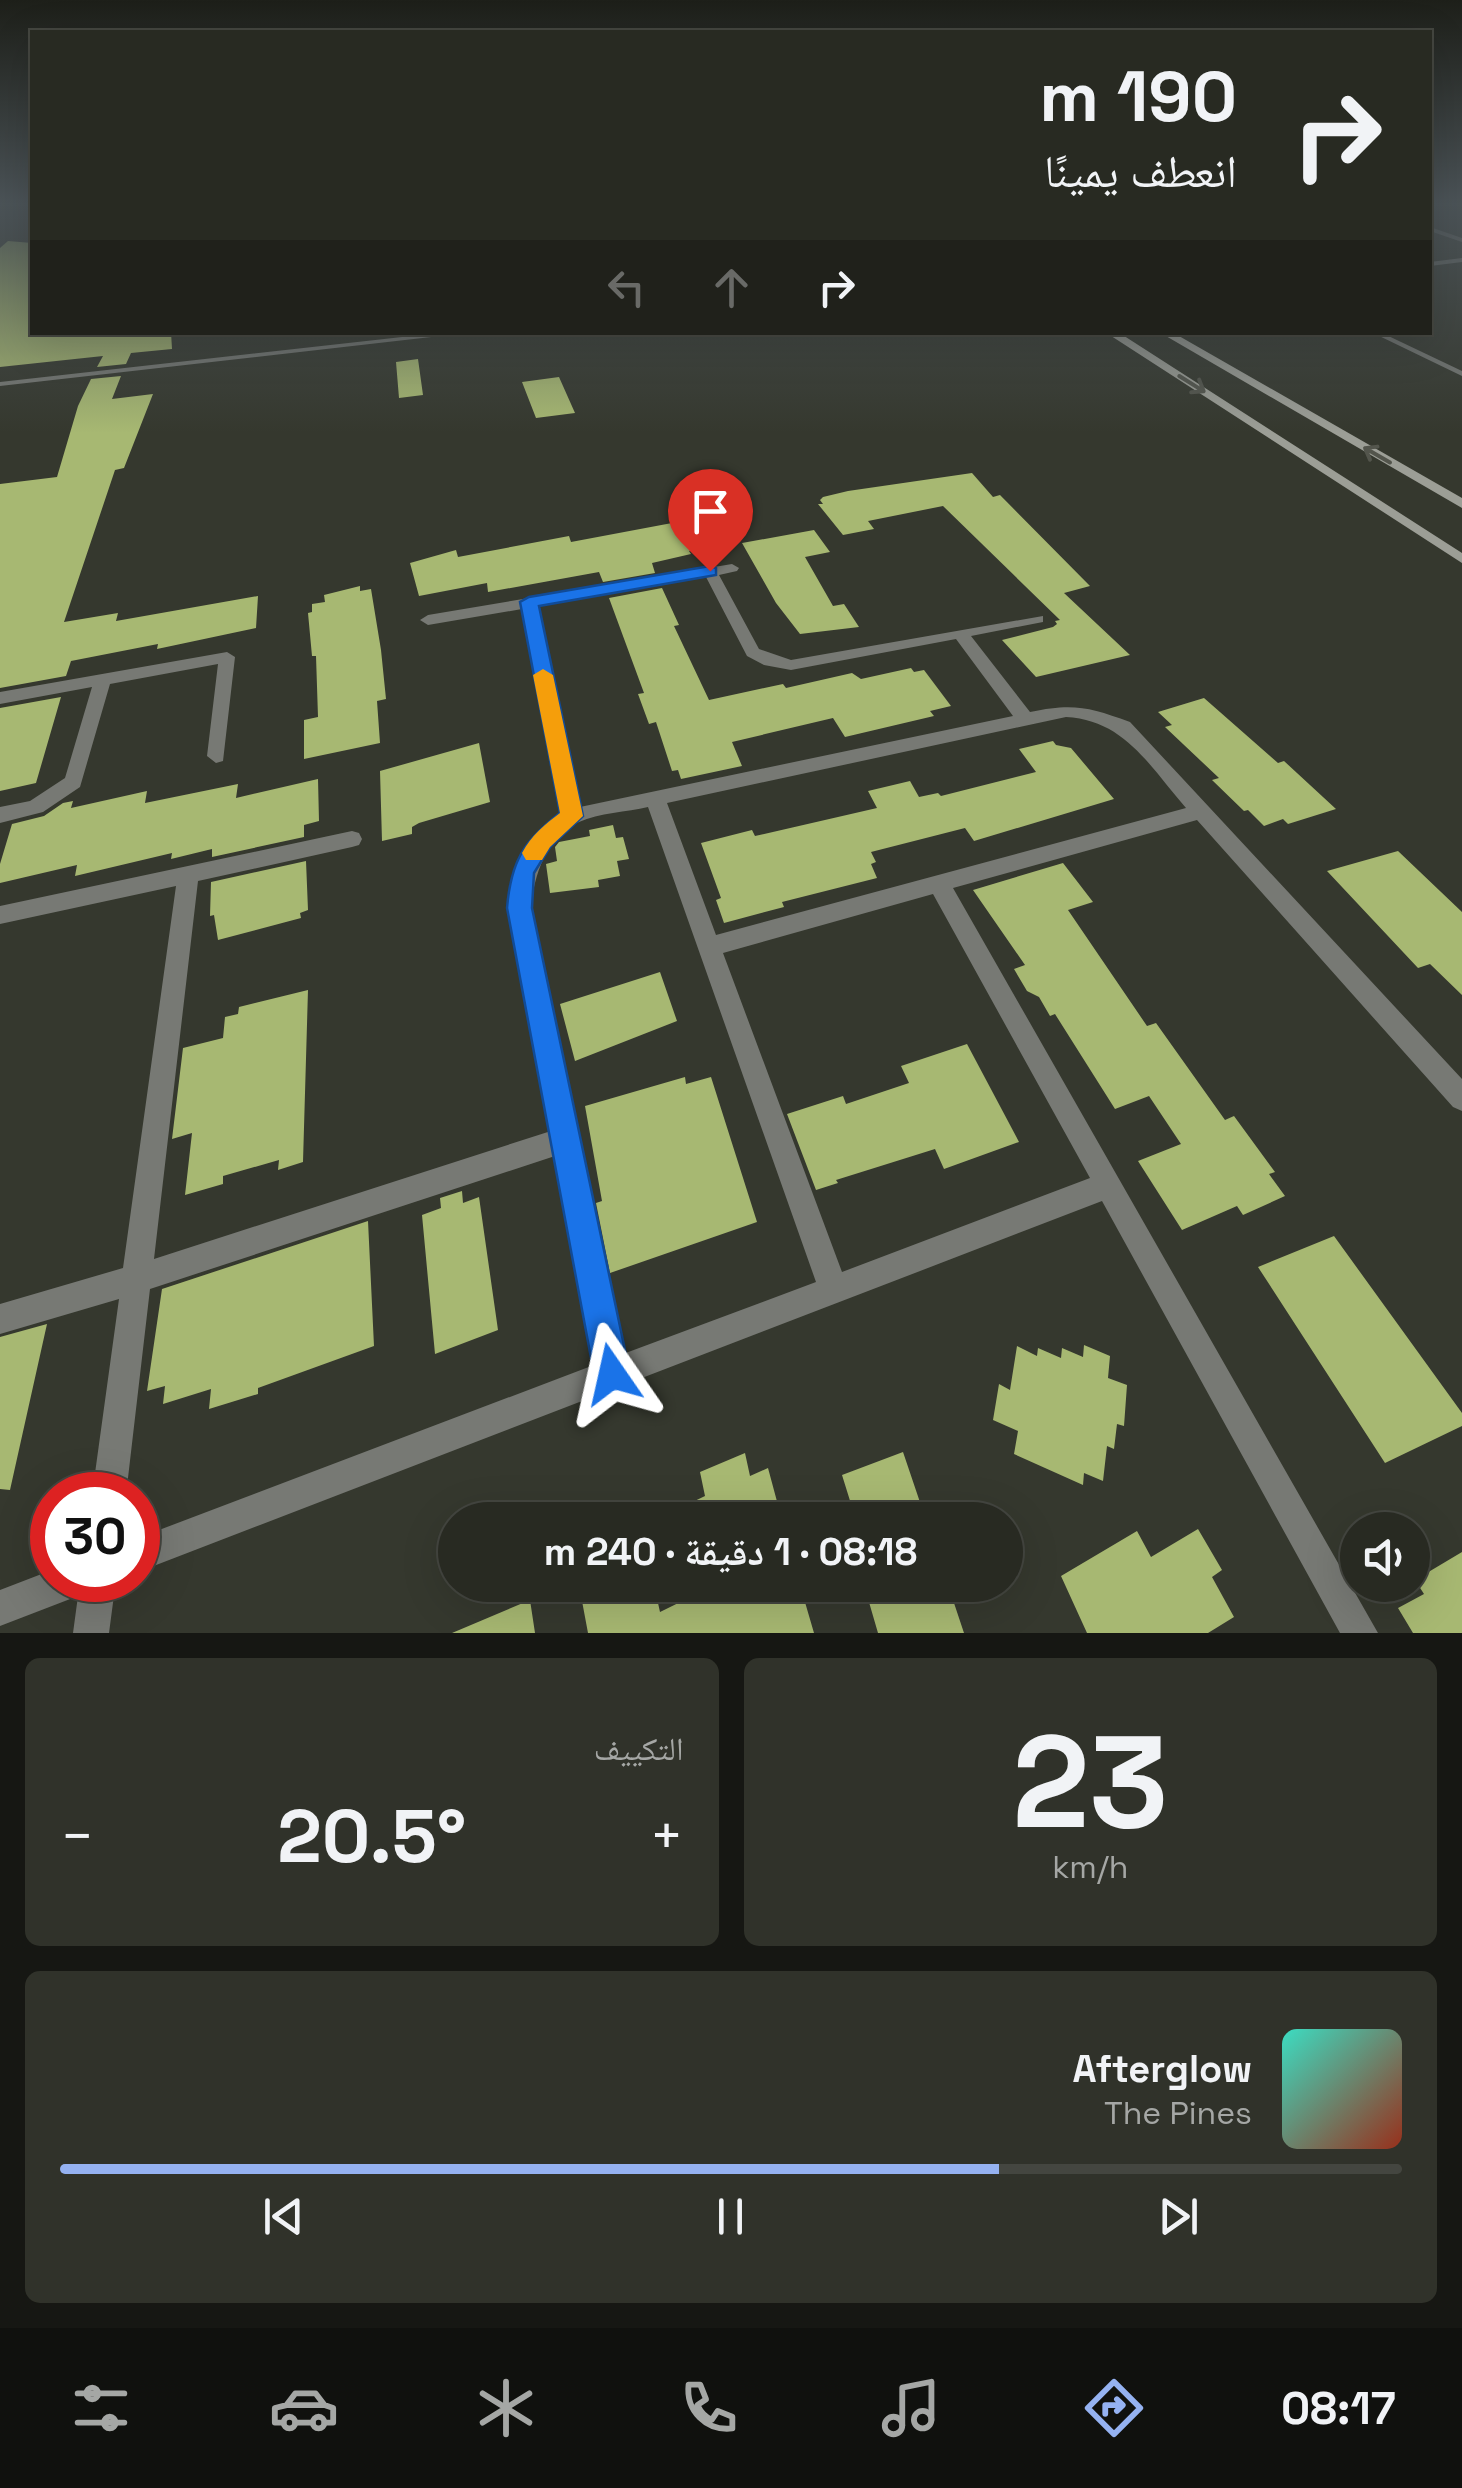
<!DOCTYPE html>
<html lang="ar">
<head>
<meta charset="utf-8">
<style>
	body { margin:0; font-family:"Space Grotesk","Noto Naskh Arabic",sans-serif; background:#30322a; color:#f1f3f6; direction:rtl; height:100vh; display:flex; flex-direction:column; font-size:38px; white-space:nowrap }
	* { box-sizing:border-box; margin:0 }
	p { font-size:32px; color:#a5a7a5 }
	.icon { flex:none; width:55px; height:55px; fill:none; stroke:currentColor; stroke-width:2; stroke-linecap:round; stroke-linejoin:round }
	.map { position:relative; height:1633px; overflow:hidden; direction:ltr }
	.details { display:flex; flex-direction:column; gap:25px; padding:25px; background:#161713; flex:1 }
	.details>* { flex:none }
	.top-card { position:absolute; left:30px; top:30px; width:1402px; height:305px; border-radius:0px; box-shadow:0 10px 40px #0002,0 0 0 2px #444640; direction:rtl; background:#282a22; color:#f1f3f6; overflow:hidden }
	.buttons { position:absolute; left:1340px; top:1512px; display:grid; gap:20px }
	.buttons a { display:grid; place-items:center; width:90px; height:90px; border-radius:50%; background:#282a22; box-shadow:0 10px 40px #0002,0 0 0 2px #444640; font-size:50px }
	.speed { position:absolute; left:30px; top:1472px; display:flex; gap:20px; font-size:50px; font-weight:700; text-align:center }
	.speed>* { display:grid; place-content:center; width:130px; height:130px; border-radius:50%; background:#282a22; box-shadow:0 10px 40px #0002,0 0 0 2px #444640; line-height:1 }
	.speed .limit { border:15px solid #d22; background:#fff; color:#111 }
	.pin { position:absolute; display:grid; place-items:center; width:85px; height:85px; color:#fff; margin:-102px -42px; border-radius:50% 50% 50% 0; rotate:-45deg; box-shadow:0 0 10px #0007 }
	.pin .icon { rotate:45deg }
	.me { position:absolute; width:110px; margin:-55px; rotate:349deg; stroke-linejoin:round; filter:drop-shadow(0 0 8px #0008) }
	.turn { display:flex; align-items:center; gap:35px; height:210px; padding:0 30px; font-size:45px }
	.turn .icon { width:130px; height:130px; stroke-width:2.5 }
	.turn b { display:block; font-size:70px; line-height:85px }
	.lanes { display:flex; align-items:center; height:95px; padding:0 30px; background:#0003; justify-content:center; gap:50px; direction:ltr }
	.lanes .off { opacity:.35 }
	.big { font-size:75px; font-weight:700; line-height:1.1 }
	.details .card { flex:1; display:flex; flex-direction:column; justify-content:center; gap:15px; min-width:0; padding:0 35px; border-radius:15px; background:#30322a }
	.details .dial { align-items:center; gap:0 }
	.dial b { font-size:130px; line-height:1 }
	.song { display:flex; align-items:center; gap:30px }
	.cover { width:120px; height:120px; border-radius:15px; background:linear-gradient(135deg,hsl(170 70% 55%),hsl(10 70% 35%)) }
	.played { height:10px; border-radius:5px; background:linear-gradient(90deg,#95b2f1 70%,#444640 70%) }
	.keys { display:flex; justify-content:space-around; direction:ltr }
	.heat { display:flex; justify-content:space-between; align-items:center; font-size:55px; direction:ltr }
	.details .tiles { flex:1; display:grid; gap:25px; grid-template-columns:1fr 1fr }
	.card:last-child { grid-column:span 2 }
	.trip { position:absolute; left:438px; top:1502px; width:585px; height:100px; border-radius:50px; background:#282a22; box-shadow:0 10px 40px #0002,0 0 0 2px #444640; font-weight:700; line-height:100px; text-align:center; direction:rtl }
	.dock { display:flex; height:160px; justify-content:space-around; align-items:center; background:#10110e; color:#a5a7a5 }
	.dock .icon { width:70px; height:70px }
	.dock .selected { color:#95b2f1 }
	.dock b { font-size:45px; color:#f1f3f6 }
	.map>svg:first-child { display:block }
	.building { fill:#a7b872 }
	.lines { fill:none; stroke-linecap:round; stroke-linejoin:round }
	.lane { fill:#777974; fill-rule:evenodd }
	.street { fill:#777974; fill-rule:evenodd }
	.secondary { fill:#9c9e96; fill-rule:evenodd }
	.oneway { stroke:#53554c }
	.route { fill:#1a73e8; stroke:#114b97; stroke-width:2.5 }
	.slow { fill:#f59e0b }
</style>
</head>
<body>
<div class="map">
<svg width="1462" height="1633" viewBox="0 0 1462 1633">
	<rect width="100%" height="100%" fill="#35382e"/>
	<path class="building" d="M8 241 32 243V332H171L172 349 131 353 126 364 97 367 103 356 0 367V248Z
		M418 359 423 395 399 398 396 362Z
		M121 376 112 399 153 394 124 468 115 470 64 622 118 613 116 621 258 596 256 628 157 649 158 644 71 661 66 676 0 688V484L57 477 78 406 91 379Z
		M559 377 575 413 536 418 522 382Z
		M972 473 993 497 1000 495 1090 586 1064 593 1130 655 1036 677 1002 640 1053 627 1057 624 1055 621 1060 620 943 506 868 521 874 529 843 535 818 504H823L820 500 823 497 848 491Z
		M688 520 704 546 689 551 691 554 652 563 655 573 603 582 599 572 488 592 487 583 419 596 410 563 456 550 458 557 569 536 571 542Z
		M814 530 830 552 805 557 833 606 844 604 859 627 800 634 776 603 742 543Z
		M360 586V591L371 589 381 650 386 699 377 701 380 743 304 759V720L318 717 316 656H312L308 613 312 612V604L325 602 324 595Z
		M662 588 679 625 674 626 709 700 783 684 786 688 852 673 861 679 911 668 914 672 924 670 951 706 930 711 934 716 845 737 833 718 732 742 742 766 681 779 678 770 672 771 656 722 649 724 638 694 644 693 609 598Z
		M61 697 36 783 0 791V708Z
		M1204 698 1278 763 1284 761 1336 809 1288 824 1283 819 1264 826 1248 810 1244 811 1212 780 1219 778 1165 727 1172 725 1158 712Z
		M1053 741 1056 745 1071 748 1114 799 974 841 965 828 871 852 876 862 871 864 877 878 782 902 784 907 724 923 716 900 721 898 701 843 752 830 755 836 877 808 868 791 910 781 919 797 938 793 941 796 1036 772 1019 749Z
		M479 743 490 802 419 823 412 827V834L382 841 380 771Z
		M318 779 319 821 304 825V837L212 857V849L171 859 172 853 75 876 77 865 0 883V864L12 824 44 816 63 803 73 801 71 808 147 791 145 803 238 784 236 798Z
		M613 825 616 838 623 837 629 859 617 861 620 876 598 880 599 887 550 893 546 864 557 861 555 847 559 842 590 836 589 830Z
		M1398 851 1462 912V995L1430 964 1418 968 1327 871Z
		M306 861 308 910 300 913 301 918 218 940 214 915 210 916 211 882Z
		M1063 863 1093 902 1068 910 1147 1026 1156 1023 1225 1120 1234 1116 1275 1172 1269 1174 1285 1196 1243 1215 1237 1206 1182 1230 1138 1161 1181 1144 1149 1096 1115 1109 1055 1014 1050 1016 1039 997 1027 991 1014 969 1025 965 973 890Z
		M660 972 677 1021 575 1061 560 1004Z
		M308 990 303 1162 278 1170 279 1160 223 1176V1184L185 1195 192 1133 172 1139 183 1048 223 1038 225 1017 238 1014 239 1007Z
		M967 1044 1019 1142 944 1169 935 1149 836 1180 838 1183 816 1190 787 1114 843 1096 846 1104 909 1083 901 1066Z
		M685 1077 686 1084 711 1077 757 1222 610 1273 596 1203 602 1201 585 1106Z
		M462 1191 463 1203 479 1197 498 1330 435 1354 422 1215 441 1208 440 1198Z
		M368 1221 374 1346 258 1388V1394L209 1409 211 1389 163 1404 165 1386 147 1391 162 1289Z
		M1334 1236 1462 1413V1426L1385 1463 1258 1267Z
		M47 1324 10 1490 0 1489V1337Z
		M1084 1345 1110 1356 1108 1378 1127 1385 1124 1426 1117 1424 1114 1449 1107 1446 1103 1481 1084 1473 1083 1485 1014 1454 1018 1431 993 1420 999 1384 1010 1390 1017 1346 1037 1356 1038 1348 1061 1358 1062 1348 1083 1357Z
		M903 1452 926 1520H856L842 1475Z
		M745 1453 750 1476 768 1468 782 1520H655L705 1496 700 1472Z
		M1198 1529 1222 1570 1212 1577 1234 1617 1208 1633H1087L1061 1576 1137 1531 1151 1557Z
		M1462 1552V1633H1413L1398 1608 1424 1594 1415 1580Z
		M579 1585H654L660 1612 715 1585H800L814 1633H588Z
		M864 1585H948L964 1633H878Z
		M530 1600 535 1633H452Z"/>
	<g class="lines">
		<path class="lane" d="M1430 227 1462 238V242L1430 231Z
			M1462 258V262L1430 266V262Z
			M1371 332H1380L1462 371V376Z
			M438 333 440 336 0 386V382Z"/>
		<path class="street" d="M732 564 739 568 737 571 719 575 759 649 791 660 1043 616V622L971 636 1030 712C1073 703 1089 707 1130 722L1462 1079V1111L1453 1107 1197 820 953 888 1378 1633H1340L1102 1201 138 1572V1538L594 1365 555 1156 150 1289 126 1495H92L119 1299 0 1334V1304L123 1268 176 886 0 924V906L352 831 359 833 362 839 359 845 352 847 198 881 154 1259 551 1131 509 908C514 866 529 840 562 813L522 609 428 625 420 620 428 615ZM706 577 747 656 764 665 791 670 956 639 1013 716 580 807 538 606ZM1066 717C1125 720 1150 767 1186 808L716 935 667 803ZM648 807 816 1282 623 1354 531 908C534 875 546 837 579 822 599 813 627 812 648 807ZM933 894 1090 1178 842 1272 723 953Z
			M227 652 235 657 223 761 216 763 207 756 218 664 110 684 80 787 43 812 0 823V807L30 801 65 778 92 687 0 704V692Z
			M52 1570V1580H116L109 1633H73L78 1596 0 1626V1590Z"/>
		<path class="secondary" d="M1105 332H1118L1462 553V563Z
			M1159 332H1172L1462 498V508Z"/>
	</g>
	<defs><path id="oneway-shaft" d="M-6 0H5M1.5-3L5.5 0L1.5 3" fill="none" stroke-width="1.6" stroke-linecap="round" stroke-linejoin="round" transform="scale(2.5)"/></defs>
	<g class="oneway">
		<use href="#oneway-shaft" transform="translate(1192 384) rotate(32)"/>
		<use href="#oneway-shaft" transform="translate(1377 455) rotate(-150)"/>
	</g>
	<linearGradient id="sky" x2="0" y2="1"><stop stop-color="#1d1f19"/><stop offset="0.47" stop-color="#4b5357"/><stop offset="1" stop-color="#4b5357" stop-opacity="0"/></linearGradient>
	<rect width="1462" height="433" fill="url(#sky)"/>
	<path class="route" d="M710 566 716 568V575L539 606 583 816 550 847 534 873 532 908 630 1374 625 1387 612 1392 599 1387 594 1374 507 908C511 861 523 842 560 813L520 602 529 597Z"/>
	<path class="slow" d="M543 669 553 675 583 816 550 847 542 860H526L522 853C532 835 544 825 560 813L533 675Z"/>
</svg>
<div class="buttons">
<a><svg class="icon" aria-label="sound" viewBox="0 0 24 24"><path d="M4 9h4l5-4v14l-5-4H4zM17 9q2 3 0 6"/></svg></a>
</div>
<div class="speed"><div class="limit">30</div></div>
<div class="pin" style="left:710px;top:571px;background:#d93025"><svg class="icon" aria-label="arrive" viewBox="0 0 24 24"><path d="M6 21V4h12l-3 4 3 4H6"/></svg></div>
<svg class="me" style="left:612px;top:1374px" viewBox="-20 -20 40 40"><path d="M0-17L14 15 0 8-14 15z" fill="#1a73e8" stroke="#fff" stroke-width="4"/></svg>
<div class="trip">08:18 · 1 دقيقة · 240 m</div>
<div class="top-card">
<div class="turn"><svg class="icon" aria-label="right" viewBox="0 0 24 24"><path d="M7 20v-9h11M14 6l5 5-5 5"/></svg><div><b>190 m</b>انعطف يمينًا</div></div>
<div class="lanes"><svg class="icon off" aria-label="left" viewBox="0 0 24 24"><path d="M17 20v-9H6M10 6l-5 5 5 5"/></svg><svg class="icon off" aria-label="ahead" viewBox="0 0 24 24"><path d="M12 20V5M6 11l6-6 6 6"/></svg><svg class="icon" aria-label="right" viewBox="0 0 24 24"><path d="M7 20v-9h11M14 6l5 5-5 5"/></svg></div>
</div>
</div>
<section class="details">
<div class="tiles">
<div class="card dial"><b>23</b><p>km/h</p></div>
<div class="card"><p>التكييف</p>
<div class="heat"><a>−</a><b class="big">20.5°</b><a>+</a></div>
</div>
<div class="card">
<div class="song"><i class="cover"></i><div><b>Afterglow</b><p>The Pines</p></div></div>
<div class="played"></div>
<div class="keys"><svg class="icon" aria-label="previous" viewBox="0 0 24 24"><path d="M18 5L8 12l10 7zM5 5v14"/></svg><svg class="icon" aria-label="pause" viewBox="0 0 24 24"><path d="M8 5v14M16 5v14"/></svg><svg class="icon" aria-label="next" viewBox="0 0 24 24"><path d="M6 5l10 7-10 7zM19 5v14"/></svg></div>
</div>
</div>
</section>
<nav class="dock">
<b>08:17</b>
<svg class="icon selected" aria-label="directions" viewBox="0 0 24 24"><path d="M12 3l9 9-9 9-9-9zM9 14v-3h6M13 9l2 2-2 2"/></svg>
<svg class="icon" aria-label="music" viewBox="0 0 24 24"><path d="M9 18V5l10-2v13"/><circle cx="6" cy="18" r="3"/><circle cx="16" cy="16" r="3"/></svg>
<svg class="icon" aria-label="phone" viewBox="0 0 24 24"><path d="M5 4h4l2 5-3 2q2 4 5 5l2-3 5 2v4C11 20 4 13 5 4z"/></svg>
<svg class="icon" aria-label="climate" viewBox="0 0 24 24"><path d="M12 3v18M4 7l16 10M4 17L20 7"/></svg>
<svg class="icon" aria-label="car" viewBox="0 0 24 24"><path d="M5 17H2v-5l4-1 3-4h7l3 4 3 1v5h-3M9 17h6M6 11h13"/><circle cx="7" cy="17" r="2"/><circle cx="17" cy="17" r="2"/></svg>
<svg class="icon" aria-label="filters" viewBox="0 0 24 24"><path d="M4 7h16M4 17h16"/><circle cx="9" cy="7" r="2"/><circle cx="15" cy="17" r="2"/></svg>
</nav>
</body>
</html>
